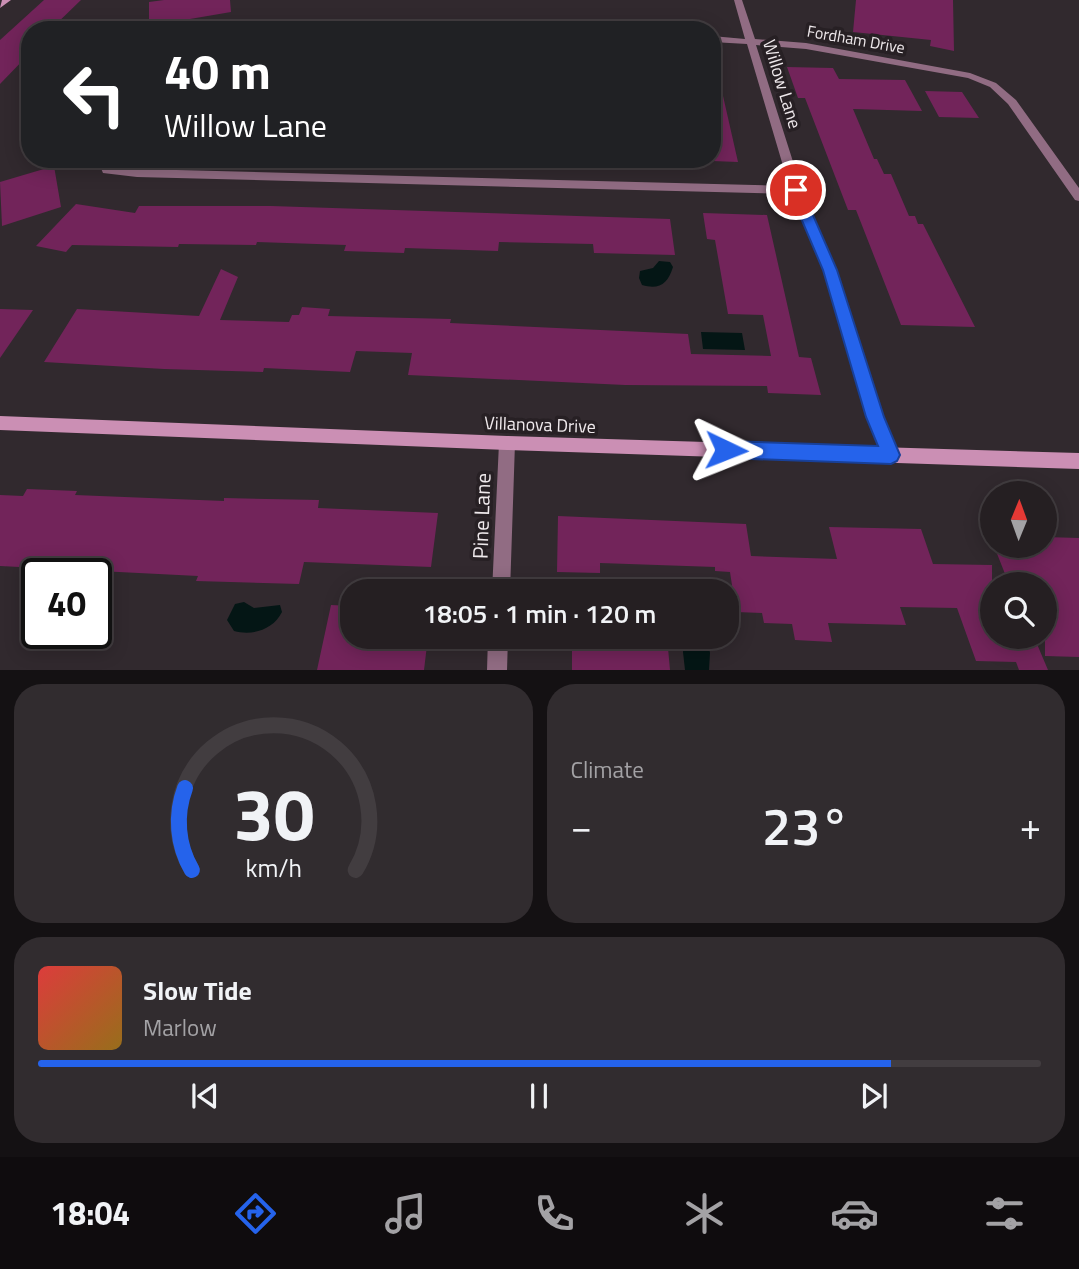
<!DOCTYPE html>
<html lang="en">
<head>
<meta charset="utf-8">
<style>
	body { margin:0; font-family:"Titillium Web",sans-serif; background:#312c2f; color:#f1f3f6; height:100vh; display:flex; flex-direction:column; font-size:26px; white-space:nowrap }
	* { box-sizing:border-box; margin:0 }
	p { font-size:23px; color:#a3a2a5 }
	.icon { flex:none; width:38px; height:38px; fill:none; stroke:currentColor; stroke-width:2; stroke-linecap:round; stroke-linejoin:round }
	.map { position:relative; height:670px; overflow:hidden }
	.side { display:flex; flex-direction:column; gap:14px; padding:14px; background:#141113; flex:1 }
	.side>* { flex:none }
	.guide { position:absolute; left:21px; top:21px; width:700px; height:147px; border-radius:28px; box-shadow:0 4px 18px #0003,0 0 0 2px #423d40; background:#202124; color:#fff; overflow:hidden }
	.needle { width:46px; rotate:1deg }
	.fabs { position:absolute; left:980px; top:481px; display:grid; gap:14px }
	.fabs a { display:grid; place-items:center; width:77px; height:77px; border-radius:50%; background:#251f22; box-shadow:0 4px 18px #0003,0 0 0 2px #423d40; font-size:35px }
	.speed { position:absolute; left:21px; top:558px; display:flex; gap:14px; font-size:35px; font-weight:700; text-align:center }
	.speed>* { display:grid; place-content:center; width:91px; height:91px; border-radius:50%; background:#251f22; box-shadow:0 4px 18px #0003,0 0 0 2px #423d40; line-height:1 }
	.speed .limit { border:4px solid #111; border-radius:10px; background:#fff; color:#111 }
	.pin { position:absolute; display:grid; place-items:center; width:60px; height:60px; color:#fff; margin:-30px; border:4px solid #fff; border-radius:50%; box-shadow:0 2px 7px #0007 }
	.me { position:absolute; width:77px; margin:-38px; rotate:92deg; stroke-linejoin:round; filter:drop-shadow(0 0 5px #0008) }
	.turn { display:flex; align-items:center; gap:24px; height:147px; padding:0 28px; font-size:32px }
	.turn .icon { width:91px; height:91px; stroke-width:2.5 }
	.turn b { display:block; font-size:49px; line-height:60px }
	.big { font-size:52px; font-weight:600; line-height:1.1 }
	.side .tile { flex:1; display:flex; flex-direction:column; justify-content:center; gap:10px; min-width:0; padding:0 24px; border-radius:28px; background:#312c2f }
	.side .dial { align-items:center; gap:0 }
	.dial svg { height:182px; overflow:visible; fill:none; stroke:#423d40; stroke-width:7; stroke-linecap:round; text-anchor:middle }
	.dial text { fill:#f1f3f6; stroke:none }
	.song { display:flex; align-items:center; gap:21px }
	.cover { width:84px; height:84px; border-radius:10px; background:linear-gradient(135deg,hsl(0 70% 55%),hsl(40 70% 35%)) }
	.played { height:7px; border-radius:4px; background:linear-gradient(90deg,#2563eb 85%,#423d40 85%) }
	.keys { display:flex; justify-content:space-around; direction:ltr }
	.heat { display:flex; justify-content:space-between; align-items:center; font-size:38px; direction:ltr }
	.side .tiles { flex:1; display:grid; gap:14px; grid-template-columns:1fr 1fr }
	.tile:last-child { grid-column:span 2 }
	.trip { position:absolute; left:340px; top:579px; width:399px; height:70px; border-radius:28px; background:#251f22; box-shadow:0 4px 18px #0003,0 0 0 2px #423d40; font-weight:600; line-height:70px; text-align:center }
	.tabs { display:flex; height:112px; justify-content:space-around; align-items:center; background:#0f0c0e; color:#a3a2a5 }
	.tabs .icon { width:49px; height:49px }
	.tabs .active { color:#2563eb }
	.tabs b { font-size:32px; color:#f1f3f6 }
	.map>svg:first-child { display:block }
	.water { fill:#041615 }
	.building { fill:#72245a }
	.lines { fill:none; stroke-linecap:round; stroke-linejoin:round }
	.street { fill:#916c83; fill-rule:evenodd }
	.secondary { fill:#cb8fb4; fill-rule:evenodd }
	.route { fill:#2563eb; stroke:#184099; stroke-width:2 }
	.labels { text-anchor:middle; stroke-width:7; stroke-linejoin:round; paint-order:stroke }
	.far-street-label { font-size:16px; fill:#efe9ec; stroke:#272024 }
	.street-label { font-size:18px; fill:#efe9ec; stroke:#272024 }
	.near-street-label { font-size:21px; fill:#efe9ec; stroke:#272024 }
</style>
</head>
<body>
<div class="map">
<svg width="1079" height="671" viewBox="0 0 1079 671">
	<rect width="100%" height="100%" fill="#31292e"/>
	<path class="water" d="M659 261 670 262 673 267C668 284 659 290 642 285L639 278 640 271 653 268Z
		M701 332 742 333 745 350 703 349Z
		M244 602 254 608 280 605 282 612C273 630 252 636 234 631L227 620 235 604Z
		M685 637H707L710 653 709 670H685L683 652Z"/>
	<path class="building" d="M44 0H81L50 30H30V53L0 84V40Z
		M164 0H230L231 12 149 26V2Z
		M856 0H953L954 51 930 46 931 40 853 32Z
		M787 67 833 68 839 79 905 80 922 111 853 109 874 159H877L884 174H891L909 216H915L918 224H923L975 327 901 325 856 210H848L805 98H798Z
		M721 87 738 162 712 161V88Z
		M925 91 962 92 979 118 939 117Z
		M54 166 61 207 2 226 0 182Z
		M76 204 135 213 139 206H271L670 219 675 255 594 253 593 244 499 242 498 251 405 248 404 253 344 251 346 245 257 242 256 245 179 244 178 247 72 245 66 252 36 246Z
		M703 213 767 215 799 357 811 358 821 395 768 393 767 386 625 385 408 375 412 353 356 351 350 372 264 368 263 372 164 369 44 362 77 309 199 316 221 269 238 277 220 320 289 322 292 315H299L302 307 330 309 328 316 451 319 450 323 688 334 691 354 771 356 763 315 728 314 715 240 707 239Z
		M0 309 33 310 0 358Z
		M27 489 77 491 75 495 224 501V498L319 500 318 508 438 513 431 567 304 562 299 584 196 581 198 576 0 566V495L23 496Z
		M558 516 746 524 751 556 837 559 829 527 921 529 933 564 992 565V637H1034L1048 670H1019L1016 662 976 661 957 608 900 607 906 625 828 623 832 642 795 640 792 624 764 623 762 613 736 612 730 572 715 571V567L600 563V573L557 572Z
		M1045 537 1079 538V657L1045 656V584H1009L994 546H1045Z
		M331 605 352 606V637H428L424 670H317Z
		M572 637H667L670 670H572Z"/>
	<g class="lines">
		<path class="street" d="M734 0H742L755 39 806 43 970 73 996 83 1016 100 1079 188V201L1075 200 1008 104 990 87 968 78 806 49 756 45 802 190 836 270 883 417 899 455 897 460 891 462 885 460 867 417 824 270 792 194 137 177 103 173 97 159H108L111 167 137 169 789 186 747 44 712 42V36L745 39Z
			M235 23 374 27 378 30H218Z
			M507 436 513 438 515 443 510 592H492L499 443 501 438Z
			M488 637H508L507 671H487Z"/>
		<path class="secondary" d="M2 0H11L0 8Z
			M0 416 507 436 1079 453V469L507 450 0 430Z"/>
	</g>
	<path class="route" d="M796 186 802 190 837 270 884 417 900 455 897 461 891 464 726 458 720 456 717 450 720 444 726 441 878 446 866 417 823 270 789 190Z"/>
	<g class="labels">
		<g class="far-street-label">
			<text transform="translate(856 39) rotate(10)" y="6">Fordham Drive</text>
		</g>
		<g class="street-label">
			<text transform="translate(782 84) rotate(73)" y="6">Willow Lane</text>
			<text transform="translate(540 425) rotate(2)" y="6">Villanova Drive</text>
		</g>
		<g class="near-street-label">
			<text transform="translate(482 516) rotate(-88)" y="7">Pine Lane</text>
		</g>
	</g>
</svg>
<div class="fabs">
<a><svg class="needle" viewBox="-14 -14 28 28"><path d="M0-13l5 13h-10z" fill="#e53935"/><path d="M0 13l5-13h-10z" fill="#a3a2a5"/></svg></a>
<a><svg class="icon" aria-label="search" viewBox="0 0 24 24"><circle cx="10" cy="10" r="6"/><path d="M15 15l6 6"/></svg></a>
</div>
<div class="speed"><div class="limit">40</div></div>
<div class="pin" style="left:796px;top:190px;background:#d93025"><svg class="icon" aria-label="arrive" viewBox="0 0 24 24"><path d="M6 21V4h12l-3 4 3 4H6"/></svg></div>
<svg class="me" style="left:726px;top:450px" viewBox="-20 -20 40 40"><path d="M0-17L14 15 0 8-14 15z" fill="#2563eb" stroke="#fff" stroke-width="4"/></svg>
<div class="trip">18:05 · 1 min · 120 m</div>
<div class="guide">
<div class="turn"><svg class="icon" aria-label="left" viewBox="0 0 24 24"><path d="M17 20v-9H6M10 6l-5 5 5 5"/></svg><div><b>40 m</b>Willow Lane</div></div>
</div>
</div>
<section class="side">
<div class="tiles">
<div class="tile dial"><svg viewBox="0 0 100 80">
<path d="M14 69A42 42 0 1 1 86 69"/>
<path d="M14 69A42 42 0 0 1 11 33" stroke="#2563eb"/>
<text x="50" y="56" font-size="32" font-weight="700">30</text>
<text x="50" y="72" font-size="11">km/h</text>
</svg></div>
<div class="tile"><p>Climate</p>
<div class="heat"><a>−</a><b class="big">23°</b><a>+</a></div>
</div>
<div class="tile">
<div class="song"><i class="cover"></i><div><b>Slow Tide</b><p>Marlow</p></div></div>
<div class="played"></div>
<div class="keys"><svg class="icon" aria-label="previous" viewBox="0 0 24 24"><path d="M18 5L8 12l10 7zM5 5v14"/></svg><svg class="icon" aria-label="pause" viewBox="0 0 24 24"><path d="M8 5v14M16 5v14"/></svg><svg class="icon" aria-label="next" viewBox="0 0 24 24"><path d="M6 5l10 7-10 7zM19 5v14"/></svg></div>
</div>
</div>
</section>
<nav class="tabs">
<b>18:04</b>
<svg class="icon active" aria-label="directions" viewBox="0 0 24 24"><path d="M12 3l9 9-9 9-9-9zM9 14v-3h6M13 9l2 2-2 2"/></svg>
<svg class="icon" aria-label="music" viewBox="0 0 24 24"><path d="M9 18V5l10-2v13"/><circle cx="6" cy="18" r="3"/><circle cx="16" cy="16" r="3"/></svg>
<svg class="icon" aria-label="phone" viewBox="0 0 24 24"><path d="M5 4h4l2 5-3 2q2 4 5 5l2-3 5 2v4C11 20 4 13 5 4z"/></svg>
<svg class="icon" aria-label="climate" viewBox="0 0 24 24"><path d="M12 3v18M4 7l16 10M4 17L20 7"/></svg>
<svg class="icon" aria-label="car" viewBox="0 0 24 24"><path d="M5 17H2v-5l4-1 3-4h7l3 4 3 1v5h-3M9 17h6M6 11h13"/><circle cx="7" cy="17" r="2"/><circle cx="17" cy="17" r="2"/></svg>
<svg class="icon" aria-label="filters" viewBox="0 0 24 24"><path d="M4 7h16M4 17h16"/><circle cx="9" cy="7" r="2"/><circle cx="15" cy="17" r="2"/></svg>
</nav>
</body>
</html>
